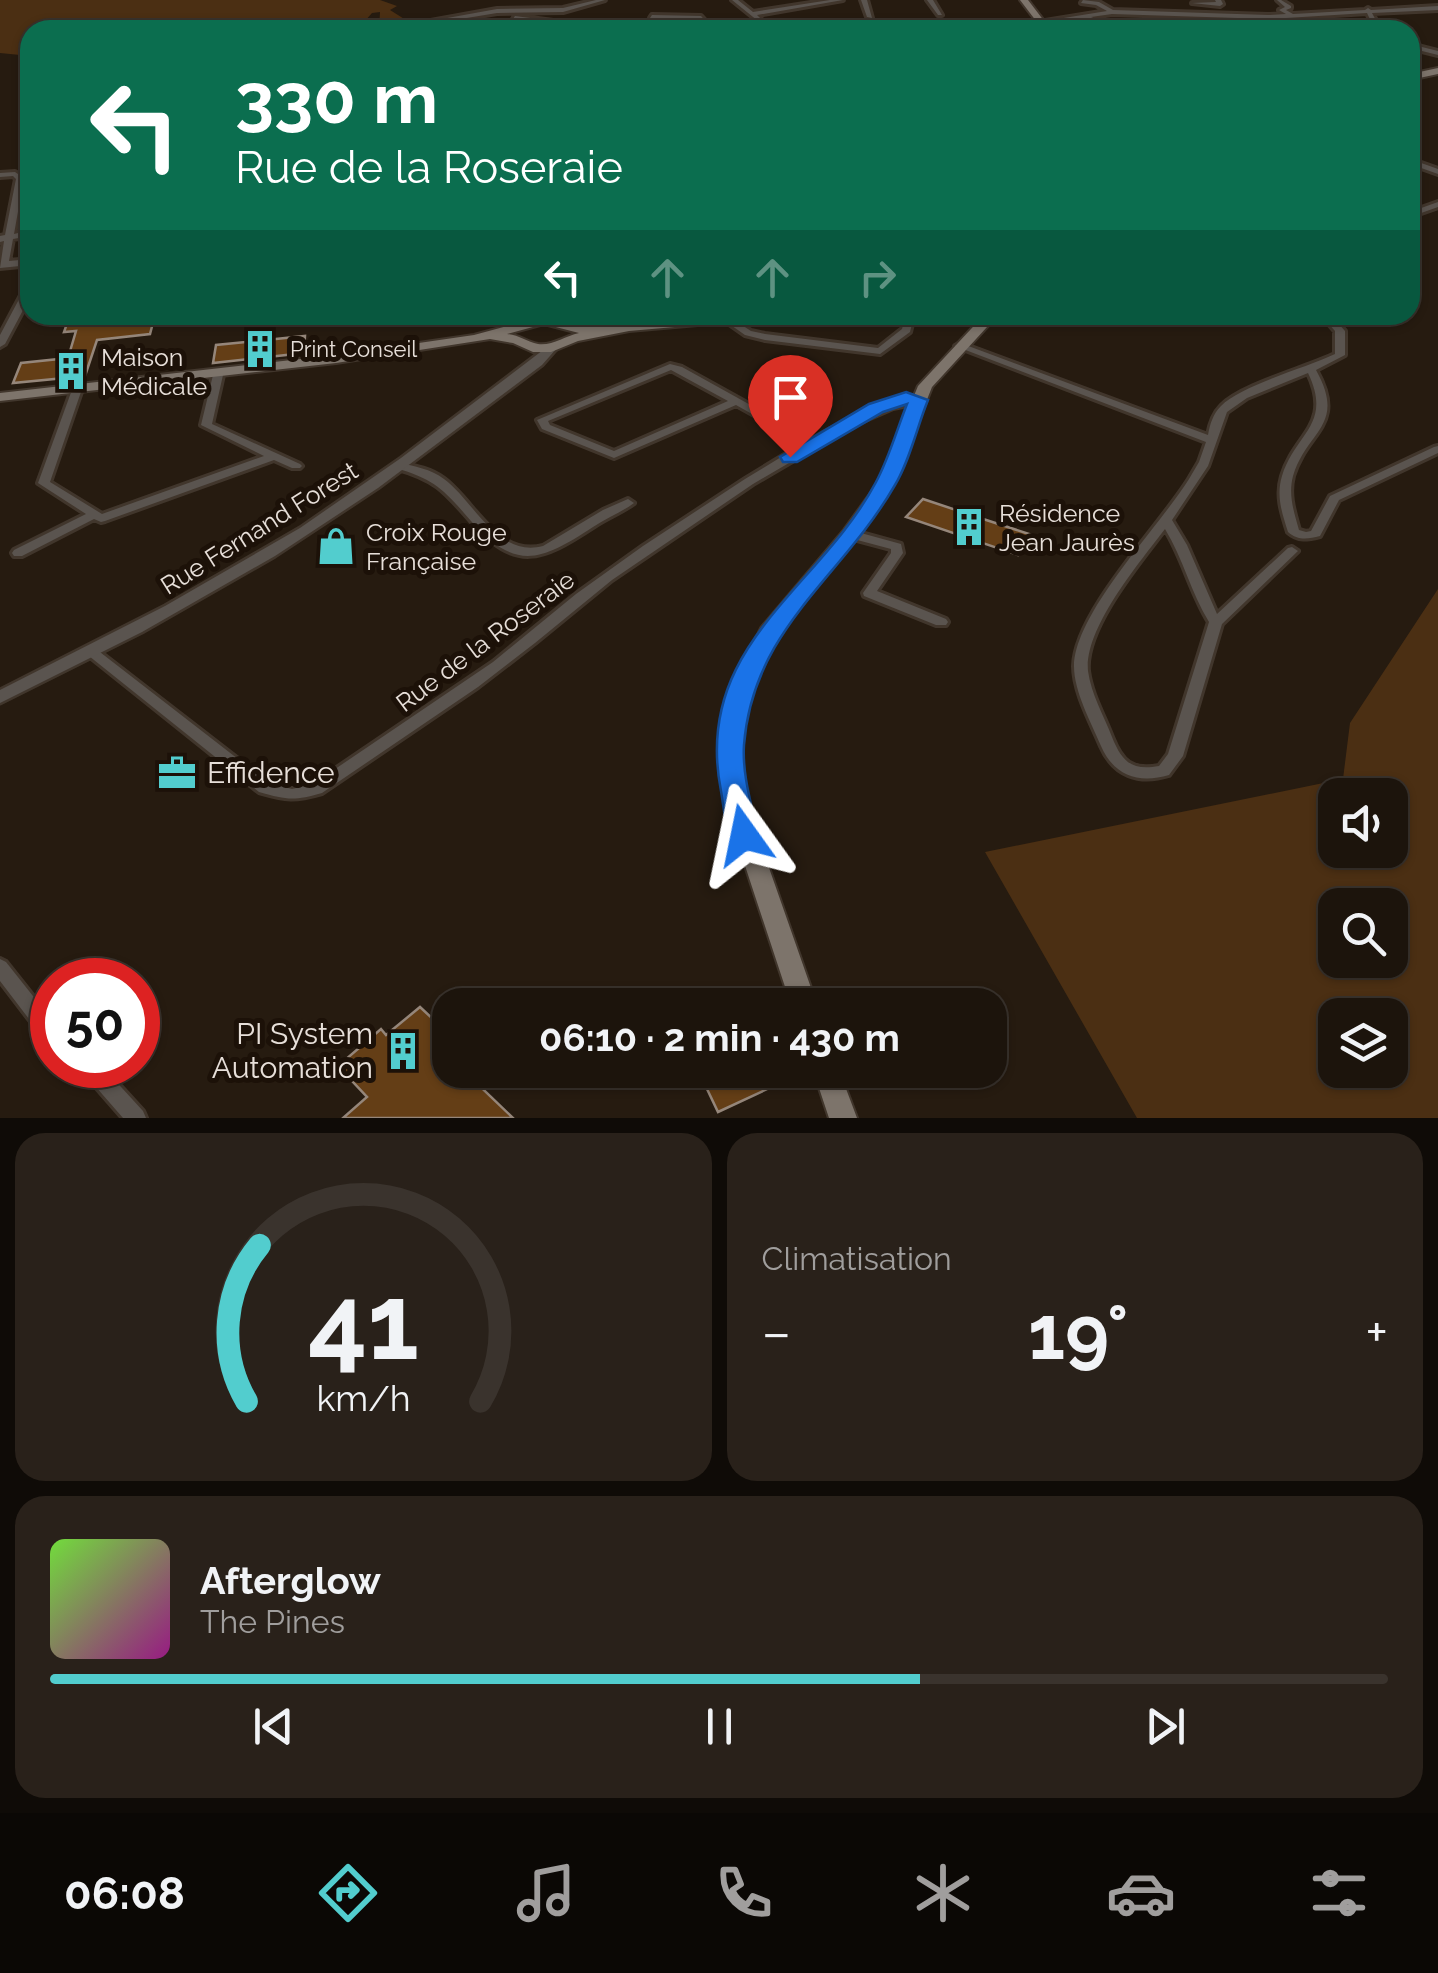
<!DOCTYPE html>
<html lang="fr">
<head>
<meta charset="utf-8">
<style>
	body { margin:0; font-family:Raleway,sans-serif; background:#29211a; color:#f1f3f6; height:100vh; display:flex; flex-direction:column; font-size:38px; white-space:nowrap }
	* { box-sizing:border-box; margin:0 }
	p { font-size:32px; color:#a09e9d }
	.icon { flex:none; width:55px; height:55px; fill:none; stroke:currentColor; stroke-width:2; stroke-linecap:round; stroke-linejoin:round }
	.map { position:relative; height:1118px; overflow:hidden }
	.drawer { display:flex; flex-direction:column; gap:15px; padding:15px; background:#0f0b07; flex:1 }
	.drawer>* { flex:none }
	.hud { position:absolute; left:20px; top:20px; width:1400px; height:305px; border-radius:30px; box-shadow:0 2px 8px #0004,0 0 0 2px #3a332d; background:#0b6e4f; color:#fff; overflow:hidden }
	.tools { position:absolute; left:1318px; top:778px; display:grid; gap:20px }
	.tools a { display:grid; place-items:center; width:90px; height:90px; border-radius:20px; background:#1c140c; box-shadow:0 2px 8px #0004,0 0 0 2px #3a332d; font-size:50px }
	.speed { position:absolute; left:30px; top:958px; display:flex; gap:20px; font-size:50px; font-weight:700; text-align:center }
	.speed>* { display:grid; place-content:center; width:130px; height:130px; border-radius:50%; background:#1c140c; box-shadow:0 2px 8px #0004,0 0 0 2px #3a332d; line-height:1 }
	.speed .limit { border:15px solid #d22; background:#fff; color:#111 }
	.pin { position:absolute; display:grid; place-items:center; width:85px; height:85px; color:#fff; margin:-102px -42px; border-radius:50% 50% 50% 0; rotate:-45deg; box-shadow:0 0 10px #0007 }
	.pin .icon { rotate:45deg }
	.me { position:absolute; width:110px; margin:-55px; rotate:348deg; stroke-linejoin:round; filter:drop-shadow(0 0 8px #0008) }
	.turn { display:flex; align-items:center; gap:35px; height:210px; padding:0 50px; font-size:45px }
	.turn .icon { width:130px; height:130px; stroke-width:2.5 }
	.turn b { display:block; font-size:70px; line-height:85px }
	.lanes { display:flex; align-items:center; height:95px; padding:0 50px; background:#0003; justify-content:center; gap:50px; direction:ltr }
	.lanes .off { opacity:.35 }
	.big { font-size:75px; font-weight:700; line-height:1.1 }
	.drawer .widget { flex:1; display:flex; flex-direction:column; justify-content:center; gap:15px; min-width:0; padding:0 35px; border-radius:30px; background:#29211a }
	.drawer .dial { align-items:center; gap:0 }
	.dial svg { height:260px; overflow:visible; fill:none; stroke:#3a332d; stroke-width:7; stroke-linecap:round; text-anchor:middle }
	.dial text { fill:#f1f3f6; stroke:none }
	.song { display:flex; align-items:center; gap:30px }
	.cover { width:120px; height:120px; border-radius:15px; background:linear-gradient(135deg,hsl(100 70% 55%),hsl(310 70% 35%)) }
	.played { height:10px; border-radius:5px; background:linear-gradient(90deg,#52cdce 65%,#3a332d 65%) }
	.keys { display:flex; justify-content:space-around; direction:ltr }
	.heat { display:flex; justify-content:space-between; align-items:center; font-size:55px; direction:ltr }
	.drawer .tiles { flex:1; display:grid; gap:15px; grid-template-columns:1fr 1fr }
	.widget:last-child { grid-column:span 2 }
	.trip { position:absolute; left:432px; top:988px; width:575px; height:100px; border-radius:30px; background:#1c140c; box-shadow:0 2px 8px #0004,0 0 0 2px #3a332d; font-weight:700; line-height:100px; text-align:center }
	.tabs { display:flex; height:160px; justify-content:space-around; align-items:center; background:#0b0805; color:#a09e9d }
	.tabs .icon { width:70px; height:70px }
	.tabs .current { color:#52cdce }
	.tabs b { font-size:45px; color:#f1f3f6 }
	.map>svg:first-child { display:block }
	.green { fill:#4b2f13; fill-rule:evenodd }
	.building { fill:#643e16; stroke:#95867a; stroke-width:2.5 }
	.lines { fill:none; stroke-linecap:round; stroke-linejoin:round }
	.minor-casing { stroke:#41362c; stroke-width:6 }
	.tertiary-casing { stroke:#41362c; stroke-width:5 }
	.secondary-casing { stroke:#41362c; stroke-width:4 }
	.minor { fill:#5a544f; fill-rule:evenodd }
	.tertiary { fill:#5a544f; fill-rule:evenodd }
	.secondary { fill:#7d746b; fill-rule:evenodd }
	.route { fill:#1a73e8; stroke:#114b97; stroke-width:2.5 }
	.labels { text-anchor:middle; stroke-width:10; stroke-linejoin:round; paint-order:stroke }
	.far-poi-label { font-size:22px; fill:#e7dfd9; stroke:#1c1108; text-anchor:start }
	.poi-label { font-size:25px; fill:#e7dfd9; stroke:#1c1108; text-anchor:start }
	.street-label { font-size:25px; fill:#e7dfd9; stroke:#1c1108 }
	.near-poi-label { font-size:30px; fill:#e7dfd9; stroke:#1c1108; text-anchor:start }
</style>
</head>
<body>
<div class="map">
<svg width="1438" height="1118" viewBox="0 0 1438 1118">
	<rect width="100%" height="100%" fill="#261b10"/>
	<path class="green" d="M0 0H380L397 6 390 10 409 22 379 30 380 12 372 13 358 29 298 26 295 27 298 30H30V56L0 53Z
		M1438 589V1118H1137L985 852 1343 779 1350 723ZM1335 795H1390V850H1335ZM1335 905H1390V960H1335ZM1335 1015H1390V1070H1335Z"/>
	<path class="building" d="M70 315H155L150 334 97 340 85 376 13 383 21 363 68 358 76 331 64 332Z
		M305 336 304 353 213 363 216 345Z
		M923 499 977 517 1032 535 1018 555 906 517Z
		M420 1007 450 1035V1070H463L513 1118H343L367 1097 338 1066 381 1029 386 1035Z
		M698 1070H770L778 1084 718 1112Z"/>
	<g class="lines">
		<g class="minor-casing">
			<path id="minor" d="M596 0H605L563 12 497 13 394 30H381L497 9 563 8Z
				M732 0H738L753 12 830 0H843L757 15 761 19 758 21Z
				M861 0H867L872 18 867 17Z
				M927 0H933L942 15H938Z
				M1083 0 1099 2 1113 10 1268 15 1286 14 1279 10 1285 7 1277 0H1281L1291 6V8L1286 10 1293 14 1365 10 1368 8 1371 10 1438 6V10L1372 13 1381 30H1375L1367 13 1268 19 1112 14 1091 17 1098 20 1184 28 1219 26 1216 24 1219 22 1254 30 1227 27 1207 30H1169L1144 27 1141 29 1097 24 1085 18 1042 24 1039 22 1107 11 1096 5 1081 3Z
				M1215 0H1221L1223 4 1220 6 1192 3 1216 2Z
				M652 15 701 16 712 28H776L779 30H699L706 28 699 20 650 18Z
				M515 16 607 28 610 30H594L513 19Z
				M1410 44 1438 51V55L1410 48Z
				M1410 159 1438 169V174L1410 164Z
				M15 172 24 178 14 234 30 230V236L13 239 9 261 30 259V265L0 268 4 241 0 242V236L5 235 16 179 13 176 0 177V173Z
				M27 194H30V201L26 199Z
				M1438 202V207L1410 217V212Z
				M30 285V297L5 344 0 347V335L25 288Z
				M1111 315H1123L1118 318Z
				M1321 315H1331L1345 331V355L1316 370C1347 426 1307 430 1293 476 1288 495 1294 512 1299 530L1306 532 1311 531 1330 496 1434 447 1438 446V453L1339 500 1320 536C1308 539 1298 541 1288 532 1282 513 1276 496 1282 476 1295 433 1333 425 1308 373L1247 398 1227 412 1208 466 1172 520 1187 545 1217 614 1288 548 1292 547 1298 551 1222 624 1183 756 1169 775C1139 784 1114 776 1101 746 1091 722 1074 692 1074 666 1075 612 1160 526 1189 479L1199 462 1206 442 955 346 960 343 963 344 1208 435C1210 424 1213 414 1221 406 1241 385 1306 368 1335 354V331ZM1165 529C1183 558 1191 593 1209 622L1168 754 1159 766C1132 771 1122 762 1112 737 1104 716 1091 694 1088 671 1084 628 1140 562 1165 529Z
				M728 316 751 331 765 334 878 348 902 329 905 318 908 317 913 320 910 332 880 354 765 340 745 335 725 321 723 319Z
				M670 364 682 367 812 439C849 419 876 404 918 397L923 400 922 402 893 408 854 425 753 484 612 580 535 643 478 687 322 793C294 801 287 800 259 792L84 652 86 649H96L269 783 292 789 313 784 493 662 576 594 643 546 745 479 804 443 736 405 614 458 542 429 537 420ZM671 370 728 401 614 451 550 425 548 421Z
				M218 372 223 375 212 424 300 464 302 466 300 468H292L274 460 105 521 101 522 94 519 22 556H14L12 553 14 550 86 514 38 483 73 387 77 386 82 389 50 482 102 514 264 456 201 425 213 375Z
				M399 463C414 466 431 469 444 479 475 502 497 558 543 546L603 510 628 499 634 503C622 512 606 518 593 527 541 561 516 572 471 521 444 490 435 479 395 468L393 466Z
				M850 530 901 544 903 553 877 591 946 619 948 622 946 625H936L864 596 863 593 891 553V549L846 537 844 534 846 531Z
				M0 959 6 962 52 1020V1042L45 1040 0 981Z
				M80 1065H101L143 1111 146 1118H123L82 1071Z"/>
		</g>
		<g class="tertiary-casing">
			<path id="tertiary" d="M551 344 557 348 542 365 378 488 275 556 142 632 0 703V690L165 606 300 528 401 458Z"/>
		</g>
		<g class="secondary-casing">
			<path id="secondary" d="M1020 0H1028L1051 30H1043Z
				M1438 68V74L1410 80V74Z
				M722 315H775L768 319 629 331 578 341 551 352H533L513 343 490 339 336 363 0 401V393L336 355 474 335 544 316 567 319 577 325H618ZM544 324 579 333C565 336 552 346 538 344 527 342 519 335 507 334Z
				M984 315H998L932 387 894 483 856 538 776 634 750 693 740 746 747 805 817 1005H791L725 805 720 746 730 693 761 628 844 530 878 483 918 386Z
				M813 1070H839L857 1118H829Z"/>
		</g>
		<use href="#minor" class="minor"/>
		<use href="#tertiary" class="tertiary"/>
		<use href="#secondary" class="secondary"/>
	</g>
	<path class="route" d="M906 392 928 400C917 427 910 460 895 485 841 579 753 628 744 745 742 775 752 806 758 835L754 843 744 846 733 843C725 828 724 808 721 791 692 645 819 590 876 482 889 458 897 429 907 404L883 412 797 462H783L780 457 869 404Z"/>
	<defs>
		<g id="building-bare" transform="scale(3)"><path d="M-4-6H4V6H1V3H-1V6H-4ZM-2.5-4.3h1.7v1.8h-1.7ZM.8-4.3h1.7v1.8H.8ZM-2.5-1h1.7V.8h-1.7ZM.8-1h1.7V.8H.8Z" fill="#52cdce" stroke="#1c1108" stroke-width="2.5" paint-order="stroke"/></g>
		<g id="shop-bare" transform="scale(3)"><path d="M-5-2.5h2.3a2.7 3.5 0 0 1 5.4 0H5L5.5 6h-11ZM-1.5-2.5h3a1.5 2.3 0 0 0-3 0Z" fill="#52cdce" stroke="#1c1108" stroke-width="2.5" paint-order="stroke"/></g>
		<g id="office-bare" transform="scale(3)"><path d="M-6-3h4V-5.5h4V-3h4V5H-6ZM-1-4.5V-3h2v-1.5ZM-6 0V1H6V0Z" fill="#52cdce" stroke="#1c1108" stroke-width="2.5" paint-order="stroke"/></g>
	</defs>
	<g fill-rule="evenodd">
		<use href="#building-bare" x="260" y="349"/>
		<use href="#building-bare" x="71" y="371"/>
		<use href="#building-bare" x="969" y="527"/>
		<use href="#shop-bare" x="336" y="546"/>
		<use href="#office-bare" x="177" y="773"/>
		<use href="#building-bare" x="403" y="1051"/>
	</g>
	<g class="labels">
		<g class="far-poi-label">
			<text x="290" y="357">Print Conseil</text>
		</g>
		<g class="poi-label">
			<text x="101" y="366">Maison<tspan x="101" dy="29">Médicale</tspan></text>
			<text x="999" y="522">Résidence<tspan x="999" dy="29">Jean Jaurès</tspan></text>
			<text x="366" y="541">Croix Rouge<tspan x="366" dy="29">Française</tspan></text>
		</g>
		<g class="street-label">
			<text transform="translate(259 528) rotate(-32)" y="9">Rue Fernand Forest</text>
			<text transform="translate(485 641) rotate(-37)" y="9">Rue de la Roseraie</text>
		</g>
		<g class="near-poi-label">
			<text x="207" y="783">Effidence</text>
			<text x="373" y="1044" text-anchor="end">PI System<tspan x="373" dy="34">Automation</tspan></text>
		</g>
	</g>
</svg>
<div class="tools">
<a><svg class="icon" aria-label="sound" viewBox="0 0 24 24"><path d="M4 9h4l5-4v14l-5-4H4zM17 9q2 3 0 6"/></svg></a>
<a><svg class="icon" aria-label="search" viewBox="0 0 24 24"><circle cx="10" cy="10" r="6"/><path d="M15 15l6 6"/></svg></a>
<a><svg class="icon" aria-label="layers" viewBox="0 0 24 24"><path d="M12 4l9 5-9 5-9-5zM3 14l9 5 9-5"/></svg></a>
</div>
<div class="speed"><div class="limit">50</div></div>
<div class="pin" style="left:790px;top:457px;background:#d93025"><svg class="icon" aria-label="arrive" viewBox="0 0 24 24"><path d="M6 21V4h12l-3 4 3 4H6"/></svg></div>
<svg class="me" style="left:744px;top:835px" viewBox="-20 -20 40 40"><path d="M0-17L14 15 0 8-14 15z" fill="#1a73e8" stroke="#fff" stroke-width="4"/></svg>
<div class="trip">06:10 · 2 min · 430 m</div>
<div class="hud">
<div class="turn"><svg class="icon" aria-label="left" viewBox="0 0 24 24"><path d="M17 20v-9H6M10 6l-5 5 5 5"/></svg><div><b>330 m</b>Rue de la Roseraie</div></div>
<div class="lanes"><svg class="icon" aria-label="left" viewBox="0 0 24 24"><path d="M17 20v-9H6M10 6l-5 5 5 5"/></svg><svg class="icon off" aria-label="ahead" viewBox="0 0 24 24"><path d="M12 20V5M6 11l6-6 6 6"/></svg><svg class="icon off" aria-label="ahead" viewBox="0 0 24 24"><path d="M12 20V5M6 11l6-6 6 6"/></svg><svg class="icon off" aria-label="right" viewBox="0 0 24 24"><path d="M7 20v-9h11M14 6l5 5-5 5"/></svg></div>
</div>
</div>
<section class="drawer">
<div class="tiles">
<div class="widget dial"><svg viewBox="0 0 100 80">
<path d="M14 69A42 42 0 1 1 86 69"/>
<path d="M14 69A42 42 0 0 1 18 21" stroke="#52cdce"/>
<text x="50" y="56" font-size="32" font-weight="700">41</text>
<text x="50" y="72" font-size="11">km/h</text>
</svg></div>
<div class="widget"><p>Climatisation</p>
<div class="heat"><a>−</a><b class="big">19°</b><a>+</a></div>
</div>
<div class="widget">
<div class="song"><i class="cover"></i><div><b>Afterglow</b><p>The Pines</p></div></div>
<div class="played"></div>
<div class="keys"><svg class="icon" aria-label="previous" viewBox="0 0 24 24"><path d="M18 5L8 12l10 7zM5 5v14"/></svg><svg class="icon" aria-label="pause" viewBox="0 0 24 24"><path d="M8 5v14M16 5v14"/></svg><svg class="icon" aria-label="next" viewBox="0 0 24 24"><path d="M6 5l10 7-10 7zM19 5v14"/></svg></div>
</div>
</div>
</section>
<nav class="tabs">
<b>06:08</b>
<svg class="icon current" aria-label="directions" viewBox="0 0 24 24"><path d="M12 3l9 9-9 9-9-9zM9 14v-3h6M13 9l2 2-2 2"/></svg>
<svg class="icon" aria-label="music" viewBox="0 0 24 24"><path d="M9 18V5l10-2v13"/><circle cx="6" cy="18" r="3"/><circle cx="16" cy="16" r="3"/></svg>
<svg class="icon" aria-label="phone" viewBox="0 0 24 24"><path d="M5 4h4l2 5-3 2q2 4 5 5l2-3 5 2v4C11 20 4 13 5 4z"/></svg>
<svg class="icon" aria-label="climate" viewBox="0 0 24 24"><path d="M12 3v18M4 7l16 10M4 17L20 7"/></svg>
<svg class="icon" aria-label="car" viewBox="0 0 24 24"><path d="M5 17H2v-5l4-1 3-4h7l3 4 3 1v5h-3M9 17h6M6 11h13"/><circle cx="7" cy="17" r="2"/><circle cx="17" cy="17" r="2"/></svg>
<svg class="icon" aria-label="filters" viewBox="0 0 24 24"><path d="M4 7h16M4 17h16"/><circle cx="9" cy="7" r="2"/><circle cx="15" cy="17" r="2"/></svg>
</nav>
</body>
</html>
